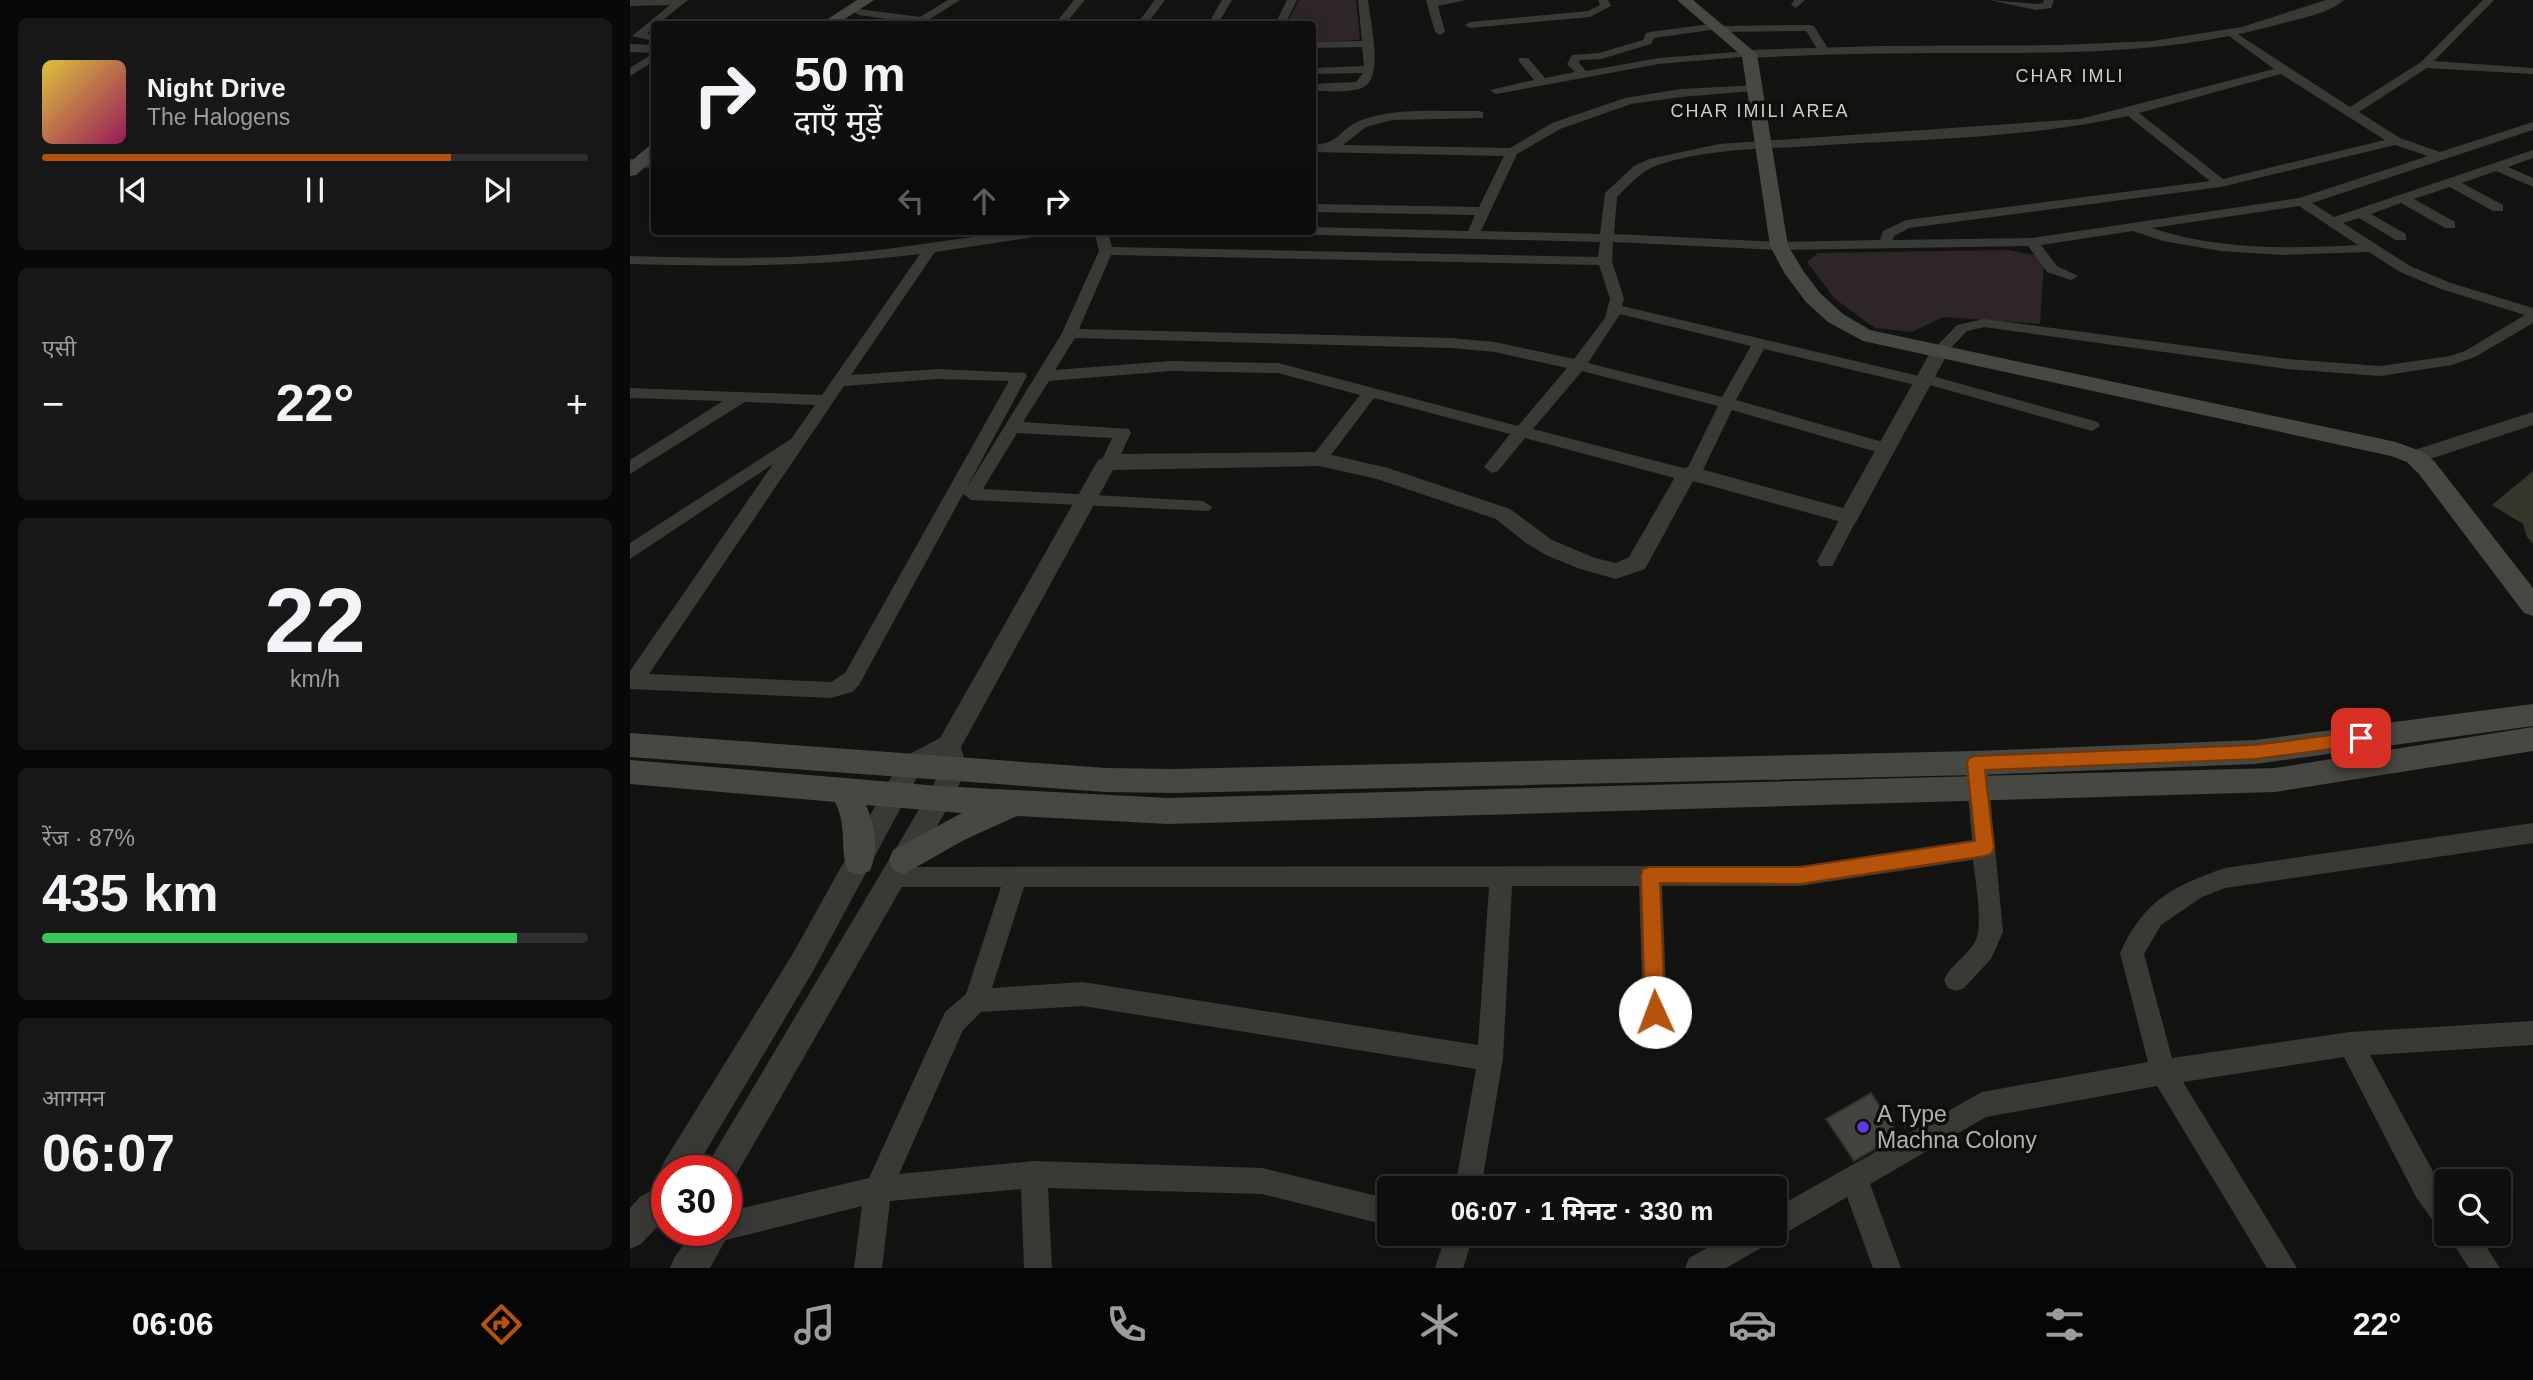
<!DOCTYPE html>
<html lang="hi">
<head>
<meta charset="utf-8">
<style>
	body { margin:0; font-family:Helvetica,"Noto Sans Devanagari",sans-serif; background:#171817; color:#f1f3f6; height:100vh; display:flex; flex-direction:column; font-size:26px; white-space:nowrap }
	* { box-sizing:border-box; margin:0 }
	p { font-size:23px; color:#9b9c9e }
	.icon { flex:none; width:38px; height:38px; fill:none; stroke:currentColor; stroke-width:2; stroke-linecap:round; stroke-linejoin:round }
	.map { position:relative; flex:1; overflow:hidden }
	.panel { display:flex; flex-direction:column; gap:18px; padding:18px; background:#080808; width:630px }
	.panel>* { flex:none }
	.hud { position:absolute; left:21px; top:21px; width:665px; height:214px; border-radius:7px; box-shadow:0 4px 18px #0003,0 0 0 2px #2e2f2e; background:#0e0f0e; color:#f1f3f6; overflow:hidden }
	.fabs { position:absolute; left:1804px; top:1169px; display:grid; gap:14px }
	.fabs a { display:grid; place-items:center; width:77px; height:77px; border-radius:7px; background:#0e0f0e; box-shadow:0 4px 18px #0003,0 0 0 2px #2e2f2e; font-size:35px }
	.speed { position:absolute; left:21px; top:1155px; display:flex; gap:14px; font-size:35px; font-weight:700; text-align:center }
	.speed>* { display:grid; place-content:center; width:91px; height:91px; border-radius:50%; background:#0e0f0e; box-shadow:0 4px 18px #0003,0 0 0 2px #2e2f2e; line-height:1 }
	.speed .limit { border:10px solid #d22; background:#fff; color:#111 }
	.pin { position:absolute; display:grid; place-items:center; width:60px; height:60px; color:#fff; margin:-30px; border-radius:14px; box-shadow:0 4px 10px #0006 }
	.me { position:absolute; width:77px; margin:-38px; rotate:358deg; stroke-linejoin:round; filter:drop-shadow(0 0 5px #0008) }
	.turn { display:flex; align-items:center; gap:24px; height:147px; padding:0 28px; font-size:32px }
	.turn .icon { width:91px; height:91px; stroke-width:2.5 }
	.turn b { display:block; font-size:49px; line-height:60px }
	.lanes { display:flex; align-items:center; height:66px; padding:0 28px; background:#0003; justify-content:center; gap:35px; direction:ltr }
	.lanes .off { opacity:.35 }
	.big { font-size:52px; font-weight:700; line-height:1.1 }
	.panel .card { flex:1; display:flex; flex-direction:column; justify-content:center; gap:10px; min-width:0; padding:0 24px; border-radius:10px; background:#171817 }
	.panel .dial { align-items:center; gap:0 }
	.dial b { font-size:91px; line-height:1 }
	.song { display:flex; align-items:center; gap:21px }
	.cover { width:84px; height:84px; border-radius:10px; background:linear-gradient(135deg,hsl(50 70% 55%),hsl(330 70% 35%)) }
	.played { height:7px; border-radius:4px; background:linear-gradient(90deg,#b45309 75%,#2e2f2e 75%) }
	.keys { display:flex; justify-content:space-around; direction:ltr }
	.heat { display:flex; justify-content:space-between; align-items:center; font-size:38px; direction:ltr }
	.charge { height:10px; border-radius:5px; background:linear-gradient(90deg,#34c759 87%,#2e2f2e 0) }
	.trip { position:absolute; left:747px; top:1176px; width:410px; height:70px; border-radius:7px; background:#0e0f0e; box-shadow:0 4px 18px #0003,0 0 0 2px #2e2f2e; font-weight:700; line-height:70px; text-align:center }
	.menu { display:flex; height:112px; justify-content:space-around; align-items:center; background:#060606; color:#9b9c9e }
	.menu .icon { width:49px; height:49px }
	.menu .on { color:#b45309 }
	.menu b { font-size:32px; color:#f1f3f6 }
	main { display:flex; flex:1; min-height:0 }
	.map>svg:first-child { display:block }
	.green { fill:#2d2527 }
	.water { fill:#36362a }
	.building { fill:#42443f; stroke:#2e302c; stroke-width:2 }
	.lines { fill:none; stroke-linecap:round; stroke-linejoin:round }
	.minor { fill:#393a36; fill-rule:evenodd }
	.tertiary { fill:#393a36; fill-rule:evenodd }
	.secondary { fill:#464842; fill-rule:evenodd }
	.route { fill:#b45309; stroke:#753606; stroke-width:2 }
	.poi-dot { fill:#5d3ae4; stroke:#0e0f0d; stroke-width:2.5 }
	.labels { text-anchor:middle; stroke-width:7; stroke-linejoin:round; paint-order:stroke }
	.far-neighbourhood-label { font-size:18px; letter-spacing:2px; fill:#cdd0c5; stroke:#0e0f0d }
	.near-poi-label { font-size:23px; fill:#b0b3a5; stroke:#0e0f0d; text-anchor:start }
</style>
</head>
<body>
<main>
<section class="panel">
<div class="card">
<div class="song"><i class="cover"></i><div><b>Night Drive</b><p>The Halogens</p></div></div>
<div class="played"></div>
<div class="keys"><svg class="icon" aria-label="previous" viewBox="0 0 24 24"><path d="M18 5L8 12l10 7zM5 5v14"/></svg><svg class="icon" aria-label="pause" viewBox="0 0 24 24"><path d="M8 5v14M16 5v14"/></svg><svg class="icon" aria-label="next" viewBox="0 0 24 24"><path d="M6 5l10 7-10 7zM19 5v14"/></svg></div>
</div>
<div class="card"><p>एसी</p>
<div class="heat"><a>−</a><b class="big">22°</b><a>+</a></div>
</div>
<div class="card dial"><b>22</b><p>km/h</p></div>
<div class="card"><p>रेंज · 87%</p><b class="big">435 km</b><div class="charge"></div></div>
<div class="card"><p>आगमन</p><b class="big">06:07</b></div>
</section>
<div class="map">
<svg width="1903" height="1268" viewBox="0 0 1903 1268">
	<rect width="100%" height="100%" fill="#131412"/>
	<path class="green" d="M669 0H726L730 40 683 42 682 24H656Z
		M1378 250 1404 255 1414 264 1410 324 1313 317 1282 332 1245 328 1205 299 1177 262 1188 253Z"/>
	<path class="water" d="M1903 471V544L1897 537 1893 524 1862 505Z"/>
	<path class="building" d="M1241 1093 1269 1135 1224 1161 1196 1119Z"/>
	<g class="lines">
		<path class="minor" d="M0 0H58L28 24H24L17 34 24 35V41L2 36 40 5 0 6Z
			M318 0H330L292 24 229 15 224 12 229 9 290 17Z
			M444 0H455L435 24H425Z
			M525 0H535L517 24H507Z
			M592 0H602L588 24H578Z
			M657 0H667L655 24H645Z
			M728 0H738C740 20 755 79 732 88 718 93 697 91 682 91V84L726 82 733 73 682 74V68L734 66 732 47 682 48V42L732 41Z
			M796 0H836L808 6 815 32 810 35 805 32Z
			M968 0H978L981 6 960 17 840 28 835 25 840 22 958 11 970 5Z
			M1164 0H1175L1166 8 1161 5Z
			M1359 0 1406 4 1413 3 1414 0H1424L1421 8 1406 10Z
			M1853 0H1864L1804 61 1903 68V74L1797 68 1729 112 1770 138 1810 152 1903 122V130L1682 203 1704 217 1903 150V158L1878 167 1903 178V187L1866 171 1832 183 1873 205V211H1863L1820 187 1784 199 1825 222V228H1815L1771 203 1741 214 1776 234V240H1766L1729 218 1713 223 1780 266 1821 283 1903 308V323L1845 357 1822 365 1750 376 1657 369 1354 327 1337 331 1315 354H1305L1302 351 1327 325 1354 319 1657 359 1750 366 1820 356 1835 351 1895 315 1811 289 1770 272 1739 252 1652 255 1591 251 1533 241 1503 231 1411 245 1427 266 1448 276 1441 280 1417 272 1398 246 1149 250 983 242 982 261 994 299 992 306 1289 376 1295 374 1468 422 1470 426 1462 431 1300 385 1294 387 1134 349 1106 400 1263 445 1265 449 1263 453 1257 455 1102 410 1070 476 1056 481 895 438 868 471 862 473 854 467 880 434 744 398 695 463H683L681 459 683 455 730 395 648 373 541 371 419 381 393 422 499 429 501 433 485 466 479 468 471 462 482 438 387 433 353 489 573 501 582 507 579 511 341 500 333 494 229 685 222 692 201 698 0 689V671L143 464 0 559V543L161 439 185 405 115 402 0 474V460L93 401 0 398V388L192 395 290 254C193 266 98 267 0 264V256C73 258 145 260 218 253 287 247 356 231 425 231L418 235 305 252 221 375 308 369 395 373 397 376 336 489 432 333 469 251 464 231H478L482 247 968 257 970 242 650 234 648 231H682V227L838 231 845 215 682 212V204L849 207 874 156 682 152V144C710 145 708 130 729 121 766 106 811 112 849 111L853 112V118L762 120 736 127 713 145 880 148 922 123 995 98 1051 89 1128 85V89L1124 91 1051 97 1001 104 930 129 887 154 851 231 970 234 975 193 1004 166 1019 159 1089 144 1450 119 1644 69 1599 36V32L1603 31 1720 107 1791 62ZM1651 74 1755 140 1593 179 1509 113ZM1498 116 1580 181 1276 220 1253 231 1250 240 1149 242 984 234 987 197C999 185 1011 171 1028 165 1077 149 1130 149 1181 146 1286 139 1394 139 1498 116ZM1765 145 1798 156 1669 198 1402 238 1263 240 1264 236 1279 228 1591 187ZM1669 206 1728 245C1659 249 1587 250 1522 228ZM481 255 969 265 980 299 975 318 944 359 865 342 821 338 449 329ZM990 314 1121 346 1092 397 958 363ZM445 338 821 348 865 352 937 368 888 426 648 363 541 361 425 370ZM952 371 1088 406 1057 469 903 429ZM308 379 379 381 215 673 201 682 19 674 214 386Z
			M1087 23 1092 26 1180 25 1184 26 1199 50 1189 52 1176 31 1092 32 1087 29 1024 38 1021 44 971 59 950 60 949 63 956 71 1029 58 1119 51 1123 52V56L1029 64 866 94 860 90 904 80 888 60 890 58H898L915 78 945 72 937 64 942 55 969 53 1013 40 1016 33 1020 32Z
			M24 53V61L0 76V68Z
			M0 159 24 160V168L0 167Z
			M1219 511 1228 517 1205 561 1202 566H1190L1187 561 1213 513Z
			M1347 765 1354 768 1358 774 1373 932 1361 959 1334 988 1326 991 1318 988 1314 980C1321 964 1337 956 1345 942 1354 926 1345 879 1343 860L1170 886H1032L1037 1012 1034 1020 1025 1024 1016 1020 1013 1012 1009 886H882L873 1059 851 1188H825L846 1069 453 1006 351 1012 333 1030 269 1174 404 1161 632 1168 760 1199V1226L632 1194 418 1188 422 1268H394L391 1189 260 1201 252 1268H224L232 1206 96 1240 86 1236 84 1230H96V1212L239 1178 315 1012 336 994 371 887H264L256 884 253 877 256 870 264 867 1170 866 1342 840 1336 774 1340 768ZM394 887H859L848 1045 453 982 362 988Z
			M1903 823V843L1595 888 1572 897 1531 925 1514 954 1542 1058 1720 1032 1903 1021V1045L1740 1055 1806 1177 1816 1193V1228L1806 1225 1786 1197 1714 1057 1553 1082 1667 1268H1637L1527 1086 1356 1117 1240 1184 1271 1268H1243L1217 1197 1154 1234 1141 1236 1138 1244 1096 1268H1055L1059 1258 1102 1234H1144V1209L1352 1092 1518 1062 1490 953C1514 900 1543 886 1595 868Z
			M816 1234H844L833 1268H805Z
			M1817 1234H1848L1870 1268H1839Z"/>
		<path class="tertiary" d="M1696 0H1714C1700 13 1669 19 1650 24 1543 54 1437 53 1327 53 1258 53 1188 54 1119 58L1112 54 1119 50 1251 46 1430 45 1522 41 1612 27Z
			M0 44 24 45V53L0 52Z
			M1310 345 1319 351 1226 522 1219 524 1063 481 1015 569 986 579 950 569 916 555 896 543 866 519 747 479 689 466 483 470 331 747 337 768 318 807 102 1182 96 1185V1171H75L80 1160 300 791 312 768 311 761 290 772 182 973 64 1171H37L35 1182 30 1171 35 1160 162 955 272 758 310 738 468 460 483 454 689 452 758 468 880 509 922 540 965 558 986 563 999 557 1049 470 1060 466 1213 508 1301 351Z
			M1903 412V425L1785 464 1778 462 1775 457 1778 452Z
			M37 1183V1217L11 1244 0 1249V1208L11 1196Z
			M96 1218 101 1230 80 1268H40L45 1256 66 1230H96Z"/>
		<path class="secondary" d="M227 0H244L207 24H190Z
			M1047 0H1063L1127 54 1158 246 1174 272 1190 293 1213 314 1240 330 1766 442 1793 452 1805 462 1903 588V616L1894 613 1789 474 1777 462 1761 456 1233 341 1198 322 1176 302 1155 274 1140 246 1112 56Z
			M24 146V159L6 175 0 176V162L18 147Z
			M1903 704V726L1625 764 1345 775 543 793 476 792 0 757V733L476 768 543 769 1345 751 1625 740Z
			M1903 727V751L1645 792 538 824 387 816 334 840 274 874 263 870 259 860 263 850 332 813 236 805C245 825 249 850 240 871L229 875 218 871C209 850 218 828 205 802L0 784V760L309 786 538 798 1645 768Z"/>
	</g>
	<path class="route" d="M1731 731 1737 733 1739 738 1737 743 1731 745 1625 759 1355 770 1364 848 1361 854 1355 856 1170 884 1030 883 1035 1012 1032 1019 1025 1022 1018 1019 1015 1012 1011 875 1013 869 1020 867H1170L1345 841 1337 763 1339 758 1345 756 1625 745Z"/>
	<circle class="poi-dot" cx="1233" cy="1127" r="7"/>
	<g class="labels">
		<g class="far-neighbourhood-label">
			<text x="1440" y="82">CHAR IMLI</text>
			<text x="1130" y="117">CHAR IMILI AREA</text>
		</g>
		<g class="near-poi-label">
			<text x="1247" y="1122">A Type<tspan x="1247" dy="26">Machna Colony</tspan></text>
		</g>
	</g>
</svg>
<div class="fabs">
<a><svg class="icon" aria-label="search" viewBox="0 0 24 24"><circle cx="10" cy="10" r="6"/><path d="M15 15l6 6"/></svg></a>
</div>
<div class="speed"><div class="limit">30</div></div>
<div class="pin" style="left:1731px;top:738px;background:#d93025"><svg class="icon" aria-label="arrive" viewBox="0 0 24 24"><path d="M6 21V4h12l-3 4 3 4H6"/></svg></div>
<svg class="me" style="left:1025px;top:1012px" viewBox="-20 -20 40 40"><circle r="19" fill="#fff"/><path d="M0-13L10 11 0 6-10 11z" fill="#b45309"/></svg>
<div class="trip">06:07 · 1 मिनट · 330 m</div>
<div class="hud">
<div class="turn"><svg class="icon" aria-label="right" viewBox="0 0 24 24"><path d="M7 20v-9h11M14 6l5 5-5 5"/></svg><div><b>50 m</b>दाएँ मुड़ें</div></div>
<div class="lanes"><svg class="icon off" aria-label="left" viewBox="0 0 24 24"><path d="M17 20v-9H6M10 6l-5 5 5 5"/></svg><svg class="icon off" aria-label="ahead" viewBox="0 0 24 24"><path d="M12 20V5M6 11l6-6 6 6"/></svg><svg class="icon" aria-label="right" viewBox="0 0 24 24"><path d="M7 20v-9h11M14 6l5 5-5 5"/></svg></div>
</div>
</div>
</main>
<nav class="menu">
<b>06:06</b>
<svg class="icon on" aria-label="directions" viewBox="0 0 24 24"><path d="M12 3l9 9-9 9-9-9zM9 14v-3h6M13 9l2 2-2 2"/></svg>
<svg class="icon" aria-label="music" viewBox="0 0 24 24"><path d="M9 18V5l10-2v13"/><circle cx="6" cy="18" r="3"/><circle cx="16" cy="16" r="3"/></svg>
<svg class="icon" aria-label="phone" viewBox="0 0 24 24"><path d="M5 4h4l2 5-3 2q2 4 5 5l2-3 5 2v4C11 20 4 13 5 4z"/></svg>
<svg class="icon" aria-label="climate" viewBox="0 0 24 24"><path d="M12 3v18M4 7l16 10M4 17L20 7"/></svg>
<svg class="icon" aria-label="car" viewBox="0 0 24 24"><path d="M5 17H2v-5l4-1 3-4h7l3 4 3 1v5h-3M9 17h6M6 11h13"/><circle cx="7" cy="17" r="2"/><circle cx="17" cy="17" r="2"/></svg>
<svg class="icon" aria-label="filters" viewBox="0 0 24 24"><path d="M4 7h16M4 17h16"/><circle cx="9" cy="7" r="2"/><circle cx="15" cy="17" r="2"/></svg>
<b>22°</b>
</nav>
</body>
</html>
